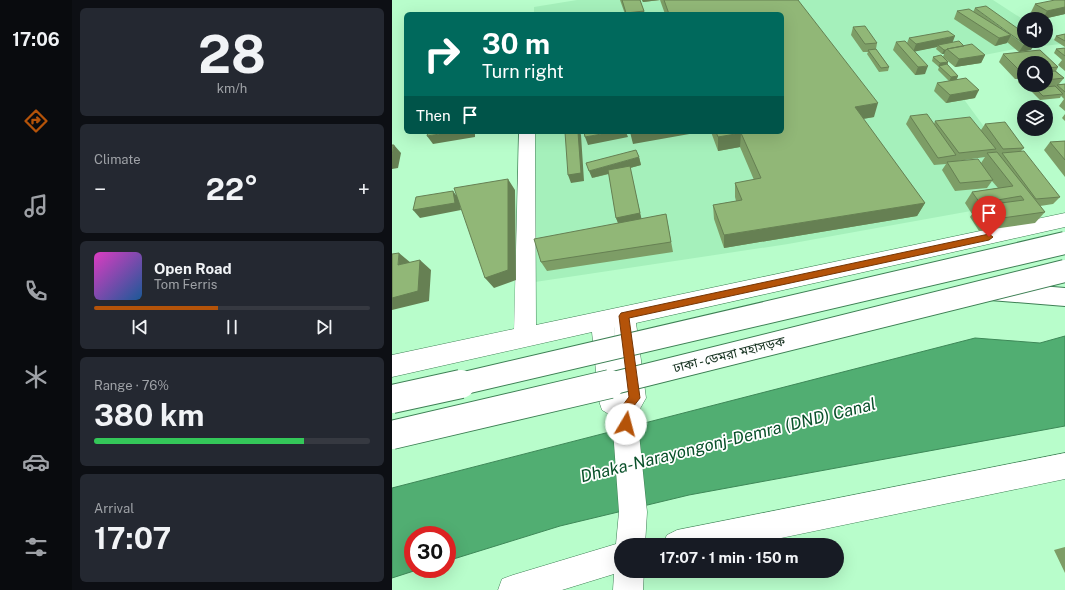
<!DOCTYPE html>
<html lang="en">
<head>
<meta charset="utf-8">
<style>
	body { margin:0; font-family:"Public Sans","Noto Sans Bengali",sans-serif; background:#242831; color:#f1f3f6; height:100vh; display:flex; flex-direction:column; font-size:15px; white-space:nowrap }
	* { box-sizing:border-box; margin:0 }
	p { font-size:13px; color:#9ea1a6 }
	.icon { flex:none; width:22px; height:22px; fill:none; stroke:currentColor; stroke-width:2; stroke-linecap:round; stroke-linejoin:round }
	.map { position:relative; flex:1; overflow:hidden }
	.side { display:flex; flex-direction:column; gap:8px; padding:8px; background:#0d0f14; width:320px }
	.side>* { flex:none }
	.hud { position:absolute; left:12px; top:12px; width:380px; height:122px; border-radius:6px; box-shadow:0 4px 16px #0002; background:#00695c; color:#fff; overflow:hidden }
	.controls { position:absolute; left:625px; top:12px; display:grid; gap:8px }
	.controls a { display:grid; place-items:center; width:36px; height:36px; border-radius:50%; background:#171b24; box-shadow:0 4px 16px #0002; font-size:20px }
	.speed { position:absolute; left:12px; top:526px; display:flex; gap:8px; font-size:20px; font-weight:700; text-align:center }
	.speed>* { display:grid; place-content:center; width:52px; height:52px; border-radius:50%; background:#171b24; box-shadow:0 4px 16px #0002; line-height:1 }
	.speed .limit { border:6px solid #d22; background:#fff; color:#111 }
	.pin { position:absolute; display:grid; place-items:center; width:34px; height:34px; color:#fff; margin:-41px -17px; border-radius:50% 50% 50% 0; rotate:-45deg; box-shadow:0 0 4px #0007 }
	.pin .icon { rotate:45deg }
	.me { position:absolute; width:44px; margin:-22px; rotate:8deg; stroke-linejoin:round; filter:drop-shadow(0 0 3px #0008) }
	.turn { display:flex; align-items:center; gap:14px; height:84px; padding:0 12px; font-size:18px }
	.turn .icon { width:52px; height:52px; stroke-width:2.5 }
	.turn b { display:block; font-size:28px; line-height:34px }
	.then { display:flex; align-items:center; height:38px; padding:0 12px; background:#0003; gap:8px; font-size:15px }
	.big { font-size:30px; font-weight:700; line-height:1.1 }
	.side .widget { flex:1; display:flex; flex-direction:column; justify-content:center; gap:6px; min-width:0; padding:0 14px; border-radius:6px; background:#242831 }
	.side .dial { align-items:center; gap:0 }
	.dial b { font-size:52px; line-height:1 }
	.song { display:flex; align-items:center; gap:12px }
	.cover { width:48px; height:48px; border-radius:6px; background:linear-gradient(135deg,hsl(310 70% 55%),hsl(210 70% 35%)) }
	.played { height:4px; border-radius:2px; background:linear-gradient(90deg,#b45309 45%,#363941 45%) }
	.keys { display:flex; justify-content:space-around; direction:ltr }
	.heat { display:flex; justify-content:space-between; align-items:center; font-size:22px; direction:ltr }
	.charge { height:6px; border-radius:3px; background:linear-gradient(90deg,#34c759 76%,#363941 0) }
	.trip { position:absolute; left:222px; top:538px; width:230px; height:40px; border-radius:20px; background:#171b24; box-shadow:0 4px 16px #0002; font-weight:700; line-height:40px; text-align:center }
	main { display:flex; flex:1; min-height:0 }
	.dock { display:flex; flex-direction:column; width:72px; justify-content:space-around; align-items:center; background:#090b0e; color:#9ea1a6 }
	.dock .icon { width:28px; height:28px }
	.dock .on { color:#b45309 }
	.dock b { font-size:18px; color:#f1f3f6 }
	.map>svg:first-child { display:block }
	.built { fill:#a5f0bb }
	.water { fill:#51ae72; stroke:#3e8858 }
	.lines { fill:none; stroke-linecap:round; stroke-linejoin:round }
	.street-casing { stroke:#3e8055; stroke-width:1 }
	.primary-casing { stroke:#3e8055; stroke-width:2 }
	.street { fill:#fff; fill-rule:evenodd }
	.primary { fill:#fff; fill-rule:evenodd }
	.primary-bridge-far1-casing { stroke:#3e8055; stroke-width:24; stroke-linecap:butt }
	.primary-bridge-casing { stroke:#3e8055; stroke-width:30; stroke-linecap:butt }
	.primary-bridge-far1 { stroke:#fff; stroke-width:22 }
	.primary-bridge { stroke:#fff; stroke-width:28 }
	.wall { fill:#7d9d66; fill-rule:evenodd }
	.shaded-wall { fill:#668053 }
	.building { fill:#91b777; stroke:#668053 }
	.route { fill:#b45309; stroke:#753606 }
	.labels { text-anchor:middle; stroke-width:3.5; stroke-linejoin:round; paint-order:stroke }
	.street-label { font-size:13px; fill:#122e1c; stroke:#fff }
	.near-water-label { font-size:17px; font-style:italic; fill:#09512a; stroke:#fff }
</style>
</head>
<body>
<main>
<nav class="dock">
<b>17:06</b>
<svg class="icon on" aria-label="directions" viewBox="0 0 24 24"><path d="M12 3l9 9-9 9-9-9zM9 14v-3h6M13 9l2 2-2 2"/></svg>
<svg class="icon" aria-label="music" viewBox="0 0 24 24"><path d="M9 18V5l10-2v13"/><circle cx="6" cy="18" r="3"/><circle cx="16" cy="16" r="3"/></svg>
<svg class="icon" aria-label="phone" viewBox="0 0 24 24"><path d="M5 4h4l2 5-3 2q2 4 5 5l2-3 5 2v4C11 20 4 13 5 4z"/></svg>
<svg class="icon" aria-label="climate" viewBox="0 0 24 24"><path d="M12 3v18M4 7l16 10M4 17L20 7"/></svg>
<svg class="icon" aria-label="car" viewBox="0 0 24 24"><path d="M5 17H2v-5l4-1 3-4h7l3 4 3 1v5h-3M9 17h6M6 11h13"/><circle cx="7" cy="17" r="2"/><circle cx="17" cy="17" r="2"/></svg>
<svg class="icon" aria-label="filters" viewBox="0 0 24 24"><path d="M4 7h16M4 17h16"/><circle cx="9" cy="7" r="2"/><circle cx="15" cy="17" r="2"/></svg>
</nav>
<section class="side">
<div class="widget dial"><b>28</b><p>km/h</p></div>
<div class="widget"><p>Climate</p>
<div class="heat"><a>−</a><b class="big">22°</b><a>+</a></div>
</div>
<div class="widget">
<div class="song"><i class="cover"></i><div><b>Open Road</b><p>Tom Ferris</p></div></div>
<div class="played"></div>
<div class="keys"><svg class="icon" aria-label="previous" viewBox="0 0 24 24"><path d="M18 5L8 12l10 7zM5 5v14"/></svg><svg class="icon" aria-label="pause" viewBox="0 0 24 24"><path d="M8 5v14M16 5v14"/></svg><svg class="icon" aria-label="next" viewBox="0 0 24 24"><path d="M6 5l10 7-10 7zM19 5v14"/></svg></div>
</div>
<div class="widget"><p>Range · 76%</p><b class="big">380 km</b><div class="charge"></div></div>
<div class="widget"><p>Arrival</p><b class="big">17:07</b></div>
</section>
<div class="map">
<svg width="673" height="590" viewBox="0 0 673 590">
	<rect width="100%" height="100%" fill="#b8fdcb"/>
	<path class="built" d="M185 0H601L632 20V41H654V34L669 44 623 49 546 64 645 199 396 244 143 282V132H390V14H142V7Z"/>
	<path class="water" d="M673 336V426L297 495 168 526 55 561V535H21V569H28L0 578V488L583 338 648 343Z"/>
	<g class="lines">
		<g class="street-casing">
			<path id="street" d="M127 132H143L144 325 673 213V227L244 323 254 398 245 414 255 512 253 545H229V571H252L251 590H221L222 574 170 590H106L110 579 121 575 224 544 227 512 220 416 210 410 207 401 200 332 0 377V355L122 329ZM222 328V327L225 354Z
				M673 453V479L355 545H270L275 535 285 530Z"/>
		</g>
		<g class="primary-casing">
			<path id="primary" d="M598 282 673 288V306L598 300 590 298 587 291 590 284Z"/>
		</g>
		<use href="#street" class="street"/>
		<use href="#primary" class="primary"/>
		<g class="primary-bridge-far1-casing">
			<path id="primary-bridge-far1" d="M64 385 673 243
				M214 385 673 271"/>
		</g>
		<g class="primary-bridge-casing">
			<path id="primary-bridge" d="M0 399 69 384
				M0 435 218 384"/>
		</g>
		<use href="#primary-bridge-far1" class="primary-bridge-far1"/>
		<use href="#primary-bridge" class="primary-bridge"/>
	</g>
	<path class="wall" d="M228 0H248L252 11 253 14H233Z
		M250 0H406L482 117 471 119 533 203 525 216 332 248 322 219 321 205 344 201 343 197V183L362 180 348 147 326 151 319 132H390V14H273L268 0 251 2Z
		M673 0V14L651 19 639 12 643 4Z
		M583 8 639 50 627 52 615 42V43L603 46 562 19 565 11 581 12Z
		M461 27 485 43 484 49 497 67 496 71 487 72 475 54 476 52H471L459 35Z
		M673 34V47L662 40 664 36Z
		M517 38 560 43 572 46 593 55 589 63 563 67 551 57 552 54H550L544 49 545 47 523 51 533 74 523 75 501 50 504 42 515 43Z
		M673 48V71L666 65 670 60 662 53 664 49Z
		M648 50 666 67 664 71 672 78 667 84H673V111L667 106 672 99 669 96 668 98 648 100 640 92 642 88 633 89 626 82 628 79H623L607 62 611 54ZM632 63H654V85H632Z
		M541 57 556 62 555 65 566 76 565 79 583 98 554 103 542 91 545 83 557 81 546 70 547 67 540 61Z
		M673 114V121L670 118Z
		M518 116 542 124 543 121 589 130 593 124 632 148 629 151 668 197 661 204 648 206 653 212 643 223 587 231 578 217 580 214 573 203 580 192 606 188 600 181 595 188 563 191 550 170 554 164 542 165 514 124ZM593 157 589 163 566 161Z
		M673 141V177L652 150 658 142Z
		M247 157 249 165 238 168 249 219 274 214 281 252 155 271 149 262 226 223 224 218 217 174 200 178Z
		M673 547V573L662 550Z"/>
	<path class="shaded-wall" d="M250 0H268L251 2Z
		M673 7V14L651 19 655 11Z
		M252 11 253 14H235L234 13Z
		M619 35 615 43 603 46 607 38Z
		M563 36 560 44 546 45 545 47 521 52 524 44Z
		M644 42 639 50 627 52 632 44Z
		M552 50H554L552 54H550Z
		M593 55 589 63 563 67 567 59Z
		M556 62 555 66H547L546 67 548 63Z
		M536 66 533 74 523 75 526 67Z
		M566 76 564 80 557 82 559 77Z
		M587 90 583 98 554 103 558 95Z
		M486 103 482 117 458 121 463 107Z
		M60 132H83V137L41 144 35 136Z
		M186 132H188L189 135 192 181 179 183 176 175Z
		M220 132H234L236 137 196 145 193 137Z
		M238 132H303V133L241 144Z
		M349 133 348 147 326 151V137Z
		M2 145 9 153 6 168 0 169V155Z
		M247 157 249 165 238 168 250 221 227 225 224 218 238 168 200 178 197 171Z
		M116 179 123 190 124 280 102 288 93 278Z
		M61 191 67 199 69 210 28 218 21 210Z
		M533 203 525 216 332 248V235Z
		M7 253 19 263 6 265Z
		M28 260 39 270 37 301 0 310V298Z"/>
	<path class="building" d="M230 0H248L252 11 234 13Z
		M272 0H406L486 103 463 107 533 203 332 235 321 205 350 200 343 183 369 178 349 133 326 137 324 132H390V14H277Z
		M663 0H673V7L655 11 643 4Z
		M594 6 632 33V41H643L644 42 632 44 583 8Z
		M577 9 619 35 607 38 565 11Z
		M473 26 485 43 473 44 461 27Z
		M556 31 563 36 524 44 517 38Z
		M673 34V41L664 36Z
		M513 41 536 66 526 67 504 42Z
		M567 41 572 46 555 49 554 50H552L546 45Z
		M580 44 593 55 567 59 555 49Z
		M673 48V56L664 49Z
		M484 49 497 67 489 68 476 50Z
		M648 50 666 67 654 68V63H632V71H628L611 54Z
		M549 55 556 62 548 63 541 57Z
		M555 64 566 76 559 77 547 66Z
		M663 71 672 78 654 80V72Z
		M574 78 587 90 558 95 545 83Z
		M673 84V92L665 85Z
		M663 86 671 94 651 96 643 88Z
		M535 114 564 155 546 158 518 116Z
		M578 117 604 149 567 153 543 121Z
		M613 122 632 148 611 149 593 124Z
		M36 132H60L35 136Z
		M173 132H186L189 173 176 175Z
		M192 132H220L193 137Z
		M673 141V160L658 142Z
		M0 145H2L0 155Z
		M244 150 247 157 197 171 194 163Z
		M632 151 668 197 644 199 610 153Z
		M605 152 653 212 596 220 586 206 632 200 629 196 588 203 580 192 621 186 595 153Z
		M586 159 601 180 568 183 555 162Z
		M238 166 248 213 224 218 216 170Z
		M116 179V270L93 278 62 188Z
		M61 191 63 203 21 210 24 197Z
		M274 214 279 242 149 262 142 239Z
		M7 253 6 265 28 260 26 291 0 298V254Z"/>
	<path class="route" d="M597 234 601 237 597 240 237 318 248 398 238 411 239 424 238 428 234 429 230 428 227 410 237 397 227 316 229 313Z"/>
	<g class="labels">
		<g class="street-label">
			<text transform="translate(337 354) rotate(-14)" y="5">ঢাকা - ডেমরা মহাসড়ক</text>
		</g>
		<g class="near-water-label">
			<text transform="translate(336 440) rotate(-14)" y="6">Dhaka-Narayongonj-Demra (DND) Canal</text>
		</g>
	</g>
</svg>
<div class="controls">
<a><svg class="icon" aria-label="sound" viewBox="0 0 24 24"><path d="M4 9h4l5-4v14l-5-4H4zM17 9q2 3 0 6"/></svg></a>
<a><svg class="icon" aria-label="search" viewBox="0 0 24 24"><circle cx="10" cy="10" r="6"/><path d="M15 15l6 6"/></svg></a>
<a><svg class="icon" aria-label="layers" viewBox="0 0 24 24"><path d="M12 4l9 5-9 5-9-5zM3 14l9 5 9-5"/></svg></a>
</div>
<div class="speed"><div class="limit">30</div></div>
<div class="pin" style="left:597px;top:237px;background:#d93025"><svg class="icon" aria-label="arrive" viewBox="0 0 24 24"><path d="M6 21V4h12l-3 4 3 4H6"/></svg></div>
<svg class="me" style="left:234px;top:424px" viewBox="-20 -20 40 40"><circle r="19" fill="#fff"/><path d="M0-13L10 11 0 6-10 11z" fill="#b45309"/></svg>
<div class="trip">17:07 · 1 min · 150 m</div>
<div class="hud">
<div class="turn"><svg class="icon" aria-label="right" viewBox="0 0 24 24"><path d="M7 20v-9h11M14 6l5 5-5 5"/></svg><div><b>30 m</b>Turn right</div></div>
<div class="then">Then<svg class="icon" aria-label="arrive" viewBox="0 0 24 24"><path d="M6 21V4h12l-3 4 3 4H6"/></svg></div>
</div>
</div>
</main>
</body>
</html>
